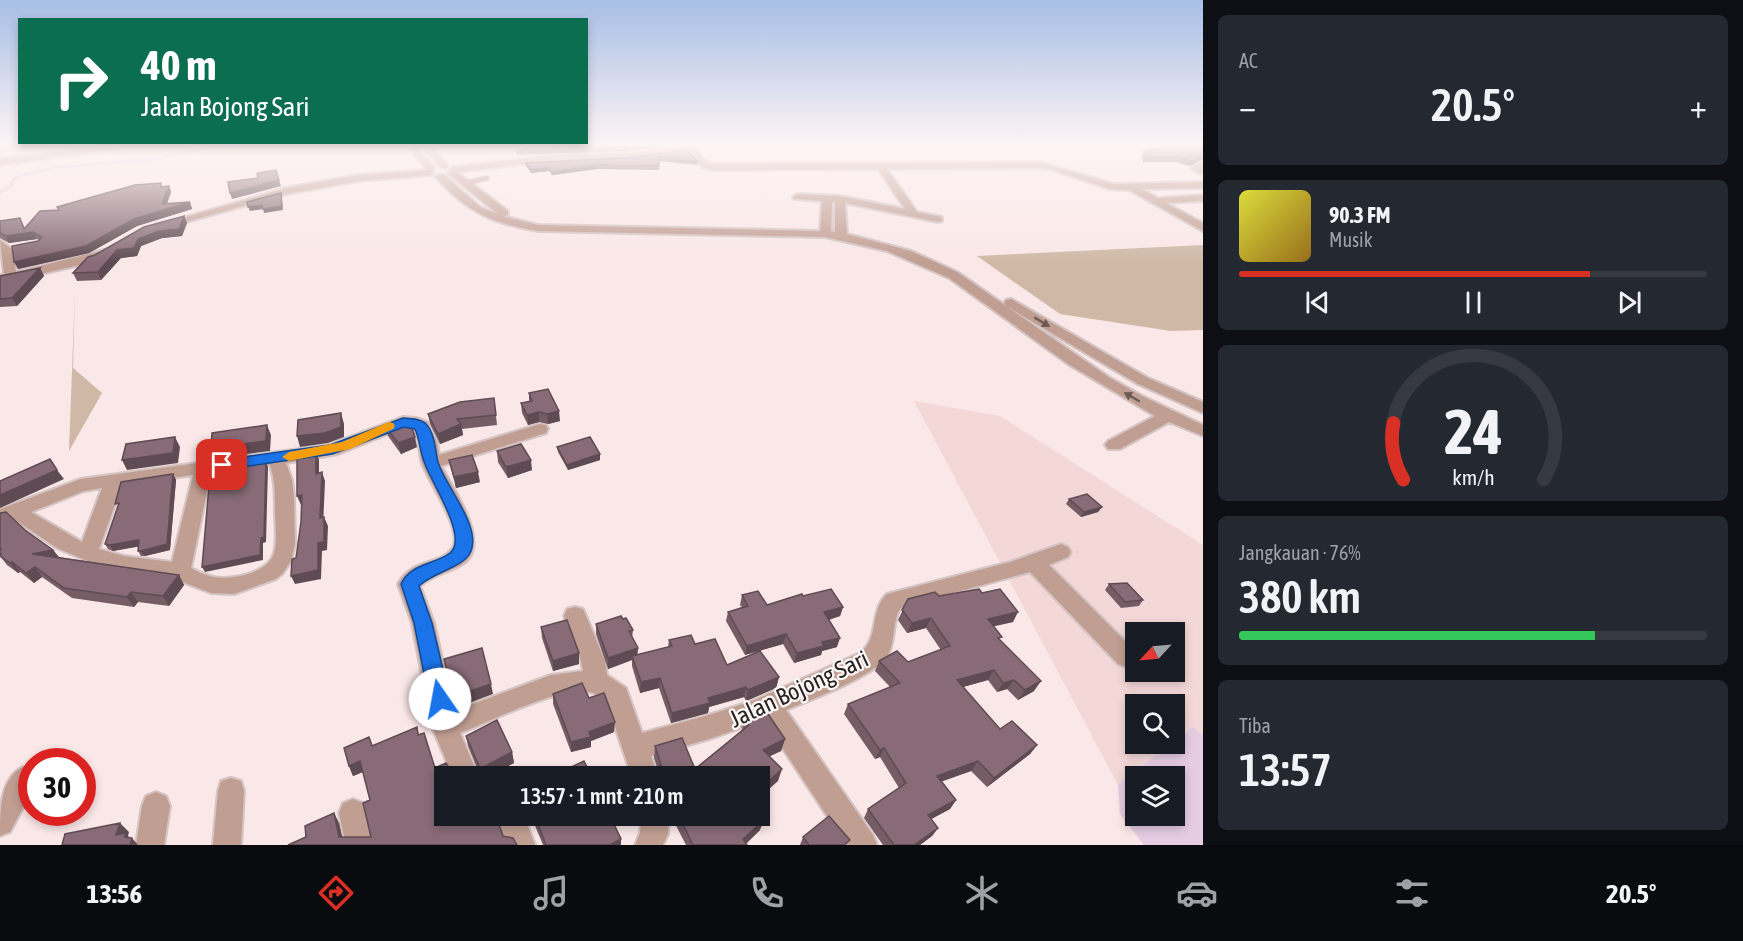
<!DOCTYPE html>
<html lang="id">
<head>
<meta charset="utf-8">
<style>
	body { margin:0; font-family:"Asap Condensed",sans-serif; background:#242831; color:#f1f3f6; height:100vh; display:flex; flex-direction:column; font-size:22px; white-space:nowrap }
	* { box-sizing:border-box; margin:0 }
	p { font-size:20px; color:#9ea1a6 }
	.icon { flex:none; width:33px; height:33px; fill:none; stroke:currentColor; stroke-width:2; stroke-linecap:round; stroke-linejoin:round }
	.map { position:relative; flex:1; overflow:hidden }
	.panel { display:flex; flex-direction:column; gap:15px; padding:15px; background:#0d0f14; width:540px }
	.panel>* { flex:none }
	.guide { position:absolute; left:18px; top:18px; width:570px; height:126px; border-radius:0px; box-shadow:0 3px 9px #0003; background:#0b6e4f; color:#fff; overflow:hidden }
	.needle { width:39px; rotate:244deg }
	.buttons { position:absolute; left:1125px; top:622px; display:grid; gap:12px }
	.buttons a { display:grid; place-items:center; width:60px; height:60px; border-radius:0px; background:#171b24; box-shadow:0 3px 9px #0003; font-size:30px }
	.speed { position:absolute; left:18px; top:748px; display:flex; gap:12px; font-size:30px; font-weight:700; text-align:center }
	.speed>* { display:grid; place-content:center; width:78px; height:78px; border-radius:50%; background:#171b24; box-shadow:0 3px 9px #0003; line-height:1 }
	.speed .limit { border:9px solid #d22; background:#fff; color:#111 }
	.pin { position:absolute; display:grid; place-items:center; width:51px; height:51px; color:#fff; margin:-26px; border-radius:12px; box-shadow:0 3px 9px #0006 }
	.me { position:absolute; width:66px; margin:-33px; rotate:348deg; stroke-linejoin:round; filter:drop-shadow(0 0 4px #0008) }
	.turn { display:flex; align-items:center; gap:21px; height:126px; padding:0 24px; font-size:27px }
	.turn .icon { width:78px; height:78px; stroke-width:2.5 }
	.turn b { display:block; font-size:42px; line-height:51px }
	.big { font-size:45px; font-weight:600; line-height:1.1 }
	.panel .tile { flex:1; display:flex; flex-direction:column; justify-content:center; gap:9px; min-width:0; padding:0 21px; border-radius:9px; background:#242831 }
	.panel .dial { align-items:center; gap:0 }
	.dial svg { height:156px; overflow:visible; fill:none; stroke:#363941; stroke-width:7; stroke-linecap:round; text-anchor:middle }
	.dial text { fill:#f1f3f6; stroke:none }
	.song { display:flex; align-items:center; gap:18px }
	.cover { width:72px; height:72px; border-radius:9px; background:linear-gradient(135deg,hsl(60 70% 55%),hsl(40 70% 35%)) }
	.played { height:6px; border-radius:3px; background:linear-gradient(90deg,#d93025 75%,#363941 75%) }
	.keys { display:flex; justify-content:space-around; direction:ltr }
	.heat { display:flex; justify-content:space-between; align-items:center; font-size:33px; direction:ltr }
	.charge { height:9px; border-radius:4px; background:linear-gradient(90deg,#34c759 76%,#363941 0) }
	.trip { position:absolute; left:434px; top:766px; width:336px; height:60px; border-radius:0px; background:#171b24; box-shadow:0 3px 9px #0003; font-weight:600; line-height:60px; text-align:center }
	.dock { display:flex; height:96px; justify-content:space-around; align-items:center; background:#090b0e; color:#9ea1a6 }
	.dock .icon { width:42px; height:42px }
	.dock .current { color:#d93025 }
	.dock b { font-size:27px; color:#f1f3f6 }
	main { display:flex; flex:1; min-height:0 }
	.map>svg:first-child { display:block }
	.built { fill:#f4d8d8; fill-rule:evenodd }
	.green { fill:#cfb9a6 }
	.water { fill:#e6cce2; fill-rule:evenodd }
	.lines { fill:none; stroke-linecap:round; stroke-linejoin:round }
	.stream { stroke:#e6cce2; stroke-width:3 }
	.service-casing { stroke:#d4c4c4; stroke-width:6 }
	.minor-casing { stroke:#d4c4c4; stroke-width:4 }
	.service { stroke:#c19e92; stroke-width:4.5 }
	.minor { fill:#c19e92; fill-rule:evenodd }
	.wall { fill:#755c65 }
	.shaded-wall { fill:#5f4b53 }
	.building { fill:#886b76; stroke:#5f4b53; stroke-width:1.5 }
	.oneway { fill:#6d5a54 }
	.route { fill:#1a73e8; stroke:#114b97; stroke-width:1.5 }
	.slow { fill:#f59e0b }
	.labels { text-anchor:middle; stroke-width:4.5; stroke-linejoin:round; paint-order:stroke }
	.near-street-label { font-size:24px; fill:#292222; stroke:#fcf8f8 }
</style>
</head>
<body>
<main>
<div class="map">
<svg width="1203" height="845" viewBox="0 0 1203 845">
	<rect width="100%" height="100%" fill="#fae7e7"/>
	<path class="built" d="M914 401 1000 416 1203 545V735L1193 727 1175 741 1174 705H1136V744H1170L1118 785ZM1136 633H1174V672H1136Z"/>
	<path class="green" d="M1203 245V330L1171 331 1060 314 977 256Z
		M75 291 73 368 102 393 69 451Z"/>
	<path class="water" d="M1193 727 1203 735V845H1144L1120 814 1118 785 1170 744H1174L1175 741ZM1136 777H1174V816H1136Z"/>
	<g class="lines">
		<path class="stream" d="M1014 144H1049
			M0 192 11 186 13 180 22 175 58 167 158 159 202 149 255 144"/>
		<g class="service-casing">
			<path id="service" d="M466 183 487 178"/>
		</g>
		<g class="minor-casing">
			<path id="minor" d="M35 144 31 147 0 151V145Z
				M124 144H154L0 165V159Z
				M405 144H414L434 167 432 175 358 181 287 194 164 228 159 225 286 188 358 175 427 170Z
				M420 144H429L447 164V168H441Z
				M682 144H691L708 163 712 164 1039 162 1114 184 1203 182V188L1142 189 1158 198 1203 195V201L1166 203 1203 223V231L1129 190 1110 189 1053 170 1039 168 887 169 917 212 942 217V221L938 222 845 203 847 234 911 251 957 272 1110 378 1142 396 1203 425V436L1169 422 1120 449H1108L1105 445 1108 441 1155 416 1068 364 949 278 887 251 825 237 538 231C493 224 465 211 435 176L443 174 480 207 498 214 450 175 448 173 452 167 551 155 622 153 683 146ZM687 151 702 167 712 170 878 169 905 209 840 196 798 194 793 197 794 199 822 201 820 231 538 225 503 216 508 215V211L457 172 551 161 622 159ZM832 202H835V232L831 231Z
				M1203 161V175L1191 168Z
				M0 240 13 250 16 272 104 250 110 254 98 261 0 283V275L4 274Z
				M1011 299 1148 378 1203 402V413L1138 384 1006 306 1004 303 1006 300Z
				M403 417 416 418 427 422 437 442 439 455 540 424 546 425 548 429 546 433 441 466C453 489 494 546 461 565 447 573 433 575 420 586L434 623 454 711 551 675 583 671 581 661 564 616 567 609 575 607 583 609 586 616 605 661 607 675 626 688 642 733 709 715 755 700 860 653C880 638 869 611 887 594L1010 562 1061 544 1068 547 1071 552 1068 557 1049 565 1134 650 1136 661 1126 667 1118 664 1030 572 902 607C892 616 896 641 888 655 876 676 810 700 786 710L873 835 877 845H846L764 720 709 739 651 756 658 777H632L607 703C604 700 600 696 596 694 566 681 491 722 460 733L479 777H453L432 727 412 623 398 584C412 558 440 565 452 549 465 533 428 481 422 463 418 451 421 439 412 428L405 427 338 454 286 463 292 480 294 497 295 544 291 561 283 573 276 579 234 594 211 593 172 578 124 572 97 565 57 548 14 519 0 524V509L81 479 329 445ZM264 464 270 465C275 480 275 495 275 511 275 525 278 540 274 553 268 574 231 580 213 577 205 575 198 572 191 568L211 472ZM193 475 172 562 124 556 99 549 122 485ZM102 488 82 542 31 512 84 491Z
				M23 767 32 770V791L10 832 0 836C0 811 0 778 23 767Z
				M231 778 241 781 244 791 241 845H213L218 791 221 781Z
				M156 792 166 796 170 806 164 845H136L142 806 146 796Z
				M353 799 363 803 374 845H346L339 813 343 803Z
				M496 816H524L535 845H507Z
				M641 816H669L668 834 663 845H635L640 833Z"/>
		</g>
		<use href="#service" class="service"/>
		<use href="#minor" class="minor"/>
	</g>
	<path class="wall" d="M537 144H664V146L622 151 517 155 516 151 538 145Z
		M1203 144 1190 166 1176 162H1143L1142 156 1144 151Z
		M686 150 698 162 697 165 659 161V170L597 169 552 175 549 171 531 173 526 166 525 163 622 158Z
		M169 186 171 192 167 204 190 202 192 209 137 226 89 253 18 269 39 240 37 239 9 243 0 238V221L25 228 59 210Z
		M184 216 187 223 182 236 162 238 141 246 137 256 121 258 101 280 77 281 73 273 95 255Z
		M40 268 44 276 17 306 0 307V276Z
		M529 393 560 421 548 424 539 422 528 425 522 413 521 403 529 401Z
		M494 398 497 425 462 429 463 435 440 444 430 424 428 414Z
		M385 426 417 447 401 454 388 436Z
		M557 447 600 460 568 470 558 452Z
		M497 451 532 470 508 478 498 462Z
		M449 460 480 482 456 488Z
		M173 474 176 480 170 550 145 556H141L138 551V546L113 551 108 549 105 544Z
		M1069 499 1102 507 1098 512 1081 517 1066 504Z
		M0 513 53 550 59 557 179 575 184 585 169 606 138 602 134 607 72 598 42 577 34 583 20 572 18 573 7 565 0 556Z
		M1109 584 1143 600 1139 606 1121 608 1105 590Z
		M982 593 1013 622 993 626 1000 641 1034 691 1018 700 1007 689 997 692 988 680 963 687 1000 729 1037 745 1030 754 987 787 971 771 942 781 956 800 950 809 931 819 938 828 932 836 920 845H883L864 818 868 809 899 788 880 757 875 759 844 714 848 704 890 687 875 671 879 661 908 662 941 650 926 628 907 633 898 620 908 599Z
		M742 595 767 605 803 596 843 607 840 616 829 620 837 647 822 651 821 655 794 663 783 644 745 655 726 621 728 612 742 607 740 605Z
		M623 619 633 630 632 638 638 648 637 655 668 647 669 640 695 644 727 665 779 677 776 688 746 701 744 697 709 707 708 713 671 723 659 688 640 693 632 666V660L608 669 596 634V624Z
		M541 627 579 653V664L553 671 542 638Z
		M553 694 589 698 614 732 591 741V747L571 752 553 704Z
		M744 718 785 739 781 751 769 756 778 781 759 777H656L657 767 654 758 655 746 695 769 742 730Z
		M497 720 512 752 514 763 487 777H444V816H496L503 836 513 838 517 845H288L306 837 305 826 334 813 339 823 342 837H371L363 803 370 800 363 772 353 776 349 766 344 748 369 737 373 746 417 727 419 735 424 733 435 768 446 763 450 769H477V768L468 746 466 736Z
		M531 816H610L621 839V845H543Z
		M671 816H759L760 830 746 844 747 845H686Z
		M803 837 847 845H800Z"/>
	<path class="shaded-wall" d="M640 144H664V146L622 151V147Z
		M1203 156V159L1190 166 1192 162Z
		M597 165V169L552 175 551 172Z
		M549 168V171L531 173V169Z
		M279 180 281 186 232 199 230 193Z
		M169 186 171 192 164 210 190 202 192 209 137 226 89 253 18 269 14 262 162 204Z
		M281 193 283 210 264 213 263 209 250 211 248 207Z
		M184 216 187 223 182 236 162 238 141 246 137 256 121 258 101 280 98 272 117 250Z
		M20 218 27 233 33 232 37 239 9 243 6 236Z
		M40 268 44 276 17 306 12 298Z
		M559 411 560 421 548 424 547 414Z
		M539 412V422L528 425 527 415Z
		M341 413 344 424V437L328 443 300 447 297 436Z
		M461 424 463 435 440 444 438 434Z
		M267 425 271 435 270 451 216 458 211 448Z
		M175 437 180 447 178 463 127 470 122 460Z
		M415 437 417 447 401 454 398 443Z
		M316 451 319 460V482L316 474Z
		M600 454V460L568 470 567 465Z
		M531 460 532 470 508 478 506 467Z
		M266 462 268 467 266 542 263 543V560L205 572 202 567 261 538Z
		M57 470 64 479 0 508V495Z
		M322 472 325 481 323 527 320 518Z
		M478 472 480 482 456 488 454 477Z
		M173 474 176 480 170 550 145 556 141 551Z
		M302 495 305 504 301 505 297 496Z
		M1102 507 1098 512 1081 517 1084 512Z
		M324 517 328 526 327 550 322 551 321 579 295 584 291 576 318 543Z
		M139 540 142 546 113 551 110 545Z
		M53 550 61 560 32 554Z
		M12 562 20 572 18 573 10 563Z
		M35 567 42 577 34 583 26 573Z
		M179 575 184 585 169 606 163 596Z
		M131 592 138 602 134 607 127 597Z
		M843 607 840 616 821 622 824 612Z
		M1018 612 1013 622 982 629 988 619Z
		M931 618 926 628 907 633 912 623Z
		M786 634 783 644 745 655 747 646Z
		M840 638 837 647 822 651 821 655 794 663 797 653 822 642Z
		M638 648 637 659 632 656V660L608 669V658Z
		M579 653V664L553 671V661Z
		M994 670 988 680 952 690 957 680Z
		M779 677 776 688 746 701 748 690Z
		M660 678 659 688 640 693 641 682Z
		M1014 680 1007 689 997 692 1003 683Z
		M1041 681 1034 691 1018 700 1025 690Z
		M491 684 493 694 456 708 453 697Z
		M746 687 744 697 709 707 708 713 671 723 672 713 708 698Z
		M615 722 614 732 591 741V747L571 752V742L589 732Z
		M785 739 781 751 760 761 763 750Z
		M1037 745 1030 754 987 787 994 778Z
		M884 748 880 757 875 759 880 750Z
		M512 752 514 763 487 777H465Z
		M360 761 365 771 353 776 349 766Z
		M978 761 971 771 932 785 937 776Z
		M782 769 778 781 759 798V790Z
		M956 800 950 809 922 824 928 815Z
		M334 813 339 823 344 845 339 837Z
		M764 820 760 830 744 845 743 839Z
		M120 823 129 832 128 836 131 839 132 838 138 845H130L116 835Z
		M938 828 932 836 920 845H914Z
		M621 839V845H610Z"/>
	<path class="building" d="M540 144H640L622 147 516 151Z
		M1176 144H1203V156L1192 162 1178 157H1145L1144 151Z
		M686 150 698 162 659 157V166L597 165 551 172 549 168 531 169 525 163 622 158Z
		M276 170 279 180 230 193 228 182 258 178 257 173Z
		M161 183V187L169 186 162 204 190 202 134 219 86 246 14 262 12 246 38 241 42 237 33 232 6 236 0 233V221L20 218 24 229 40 211 59 210 57 207 135 185Z
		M281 193 282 206 263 209 262 205 248 207 247 202Z
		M184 216 179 229 159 231 138 239 134 248 117 250 98 272 73 273 88 257 95 255 144 227Z
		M40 268 12 298 0 299V276Z
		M548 389 559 411 547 414 539 412 527 415 521 403 532 401 529 393Z
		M494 398 496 415 457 419 461 424 438 434 428 414 460 402Z
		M341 413V427L325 433 297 436 298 420Z
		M403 419 409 420 415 437 398 443 385 426Z
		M267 425 266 441 211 448 212 433Z
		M175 437 173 453 122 460 126 444Z
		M590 437 600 454 567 465 557 447Z
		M521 444 531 460 506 467 497 451Z
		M316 451V474L322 472 320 518 324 517V542L318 543V570L291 576 292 559 296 558 301 522 302 495 297 496V454Z
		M472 455 478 472 454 477 449 460Z
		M50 459 57 470 0 495V481Z
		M266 462 264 537 261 538 260 555 202 567 209 486 210 480 213 479V468Z
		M173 474 167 544 141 551H138L139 540 110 545 105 544 119 503 115 504 121 482Z
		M1087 494 1102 507 1084 512 1069 499Z
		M6 512 25 530 53 550 32 554 179 575 163 596 131 592 127 597 64 588 35 567 26 573 12 562 10 563 0 556 1 554 0 553V549H1L0 547V513Z
		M1127 583 1143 600 1125 602 1109 584Z
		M831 589 843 607 824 612 840 638 822 642 824 646 797 653 786 634 747 646 728 612 748 606 742 595 758 591 767 605 802 594 803 596Z
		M979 589 982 593 1000 589 1018 612 988 619 1002 637 998 638 1041 681 1025 690 1014 680 1003 683 994 670 957 680 1000 729 1012 721 1037 745 994 778 978 761 937 776 956 800 928 815 938 828 914 845H894L868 809 906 783 884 748 880 750 848 704 900 683 879 661 897 651 908 662 950 646 931 618 912 623 902 610 908 599 935 592 939 596Z
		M621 616 623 619 626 618 633 630 629 631 638 648 608 658 596 624Z
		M567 620 579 653 553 661 541 627Z
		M691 635 695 644 715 639 727 665 760 651 779 677 748 690 746 687 708 698 710 703 672 713 660 678 641 682 632 656 672 646 669 640Z
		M482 648 491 684 453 697 444 659Z
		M582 683 589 698 604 693 615 722 589 732 591 737 571 742 553 694Z
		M766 711 785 739 763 750 782 769 759 790V777H660L657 768 661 765 655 746 682 738 695 769 749 725 744 718Z
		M497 720 512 752 465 777H444V816H496L503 836 513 838 517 845H288L306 837 305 826 334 813 339 837H371L363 803 370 800 360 761 349 766 344 748 369 737 372 746 417 727 418 735 424 733 435 768 446 763 450 769H477L479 766 466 736Z
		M584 761 592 777H550Z
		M759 814 764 820 743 839 747 845H693L679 816H759Z
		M535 816H610L621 839 610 845H546Z
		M829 816 850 840 844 845H809L803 837Z
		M120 823 116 835 125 833V837L132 838 130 845H62L65 834Z"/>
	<defs><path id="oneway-solid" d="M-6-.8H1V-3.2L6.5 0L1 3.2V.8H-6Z" transform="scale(1.5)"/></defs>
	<g class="oneway">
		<use href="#oneway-solid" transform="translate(1042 322) rotate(31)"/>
		<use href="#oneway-solid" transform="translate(1132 397) rotate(-150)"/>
	</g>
	<linearGradient id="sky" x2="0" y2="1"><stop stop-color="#a7bee6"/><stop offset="0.55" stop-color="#fdf4f4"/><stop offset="1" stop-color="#fdf4f4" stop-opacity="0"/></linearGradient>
	<rect width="1203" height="263" fill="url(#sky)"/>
	<path class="route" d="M403 418C410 419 419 418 425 423 435 432 435 450 438 462 445 486 481 525 471 551 464 568 433 572 419 586L432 623 450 699 447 705 440 708 432 705 429 699 414 623 401 584C411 563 434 565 450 553 469 538 431 482 425 464 420 453 420 440 415 429L404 427 332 454 222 470 214 465 222 460 330 445Z"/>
	<path class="slow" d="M389 422 393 423 395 426 393 429 350 449 289 461 282 457 289 452 342 442Z"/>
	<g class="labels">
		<g class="near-street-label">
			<text transform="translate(799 689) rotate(-25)" y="8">Jalan Bojong Sari</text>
		</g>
	</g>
</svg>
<div class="buttons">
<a><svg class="needle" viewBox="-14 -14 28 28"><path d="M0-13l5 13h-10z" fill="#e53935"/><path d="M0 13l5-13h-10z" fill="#9ea1a6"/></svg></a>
<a><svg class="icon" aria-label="search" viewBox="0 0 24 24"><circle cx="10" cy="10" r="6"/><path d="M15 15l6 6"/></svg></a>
<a><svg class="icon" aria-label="layers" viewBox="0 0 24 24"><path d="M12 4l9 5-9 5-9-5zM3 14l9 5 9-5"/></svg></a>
</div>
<div class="speed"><div class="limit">30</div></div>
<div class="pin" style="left:222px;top:465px;background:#d93025"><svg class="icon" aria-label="arrive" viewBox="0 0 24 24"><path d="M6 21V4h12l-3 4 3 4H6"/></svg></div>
<svg class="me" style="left:440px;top:699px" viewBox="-20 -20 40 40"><circle r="19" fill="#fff"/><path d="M0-13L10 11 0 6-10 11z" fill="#1a73e8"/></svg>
<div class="trip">13:57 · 1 mnt · 210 m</div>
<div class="guide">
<div class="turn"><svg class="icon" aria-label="right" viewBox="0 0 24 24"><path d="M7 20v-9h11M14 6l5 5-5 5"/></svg><div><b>40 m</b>Jalan Bojong Sari</div></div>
</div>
</div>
<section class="panel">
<div class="tile"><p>AC</p>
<div class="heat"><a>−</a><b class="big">20.5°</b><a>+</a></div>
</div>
<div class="tile">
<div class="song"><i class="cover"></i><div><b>90.3 FM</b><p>Musik</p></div></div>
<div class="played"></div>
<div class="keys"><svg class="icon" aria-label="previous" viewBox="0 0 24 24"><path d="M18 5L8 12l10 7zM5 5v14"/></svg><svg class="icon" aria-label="pause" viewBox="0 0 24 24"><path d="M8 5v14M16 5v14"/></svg><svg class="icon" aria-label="next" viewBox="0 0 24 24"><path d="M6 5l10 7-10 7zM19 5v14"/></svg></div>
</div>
<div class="tile dial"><svg viewBox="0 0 100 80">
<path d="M14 69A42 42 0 1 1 86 69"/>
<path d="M14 69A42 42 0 0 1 9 40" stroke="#d93025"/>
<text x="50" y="56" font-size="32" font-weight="700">24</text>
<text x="50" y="72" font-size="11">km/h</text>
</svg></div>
<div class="tile"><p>Jangkauan · 76%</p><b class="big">380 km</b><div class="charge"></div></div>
<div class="tile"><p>Tiba</p><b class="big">13:57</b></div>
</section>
</main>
<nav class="dock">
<b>13:56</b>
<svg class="icon current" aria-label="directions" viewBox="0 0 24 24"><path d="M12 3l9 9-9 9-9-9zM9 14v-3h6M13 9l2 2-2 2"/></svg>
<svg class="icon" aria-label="music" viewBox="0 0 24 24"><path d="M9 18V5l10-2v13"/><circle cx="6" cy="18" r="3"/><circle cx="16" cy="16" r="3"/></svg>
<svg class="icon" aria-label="phone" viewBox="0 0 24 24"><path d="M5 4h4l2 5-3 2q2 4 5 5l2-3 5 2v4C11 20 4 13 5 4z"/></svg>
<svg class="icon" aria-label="climate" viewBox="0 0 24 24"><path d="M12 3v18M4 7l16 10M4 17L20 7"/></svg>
<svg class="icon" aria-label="car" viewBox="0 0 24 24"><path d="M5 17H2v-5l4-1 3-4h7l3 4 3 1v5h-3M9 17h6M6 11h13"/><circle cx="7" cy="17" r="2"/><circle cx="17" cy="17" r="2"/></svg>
<svg class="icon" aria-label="filters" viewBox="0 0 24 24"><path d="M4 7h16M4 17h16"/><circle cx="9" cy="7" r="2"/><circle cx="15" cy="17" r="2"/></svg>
<b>20.5°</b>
</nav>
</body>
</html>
